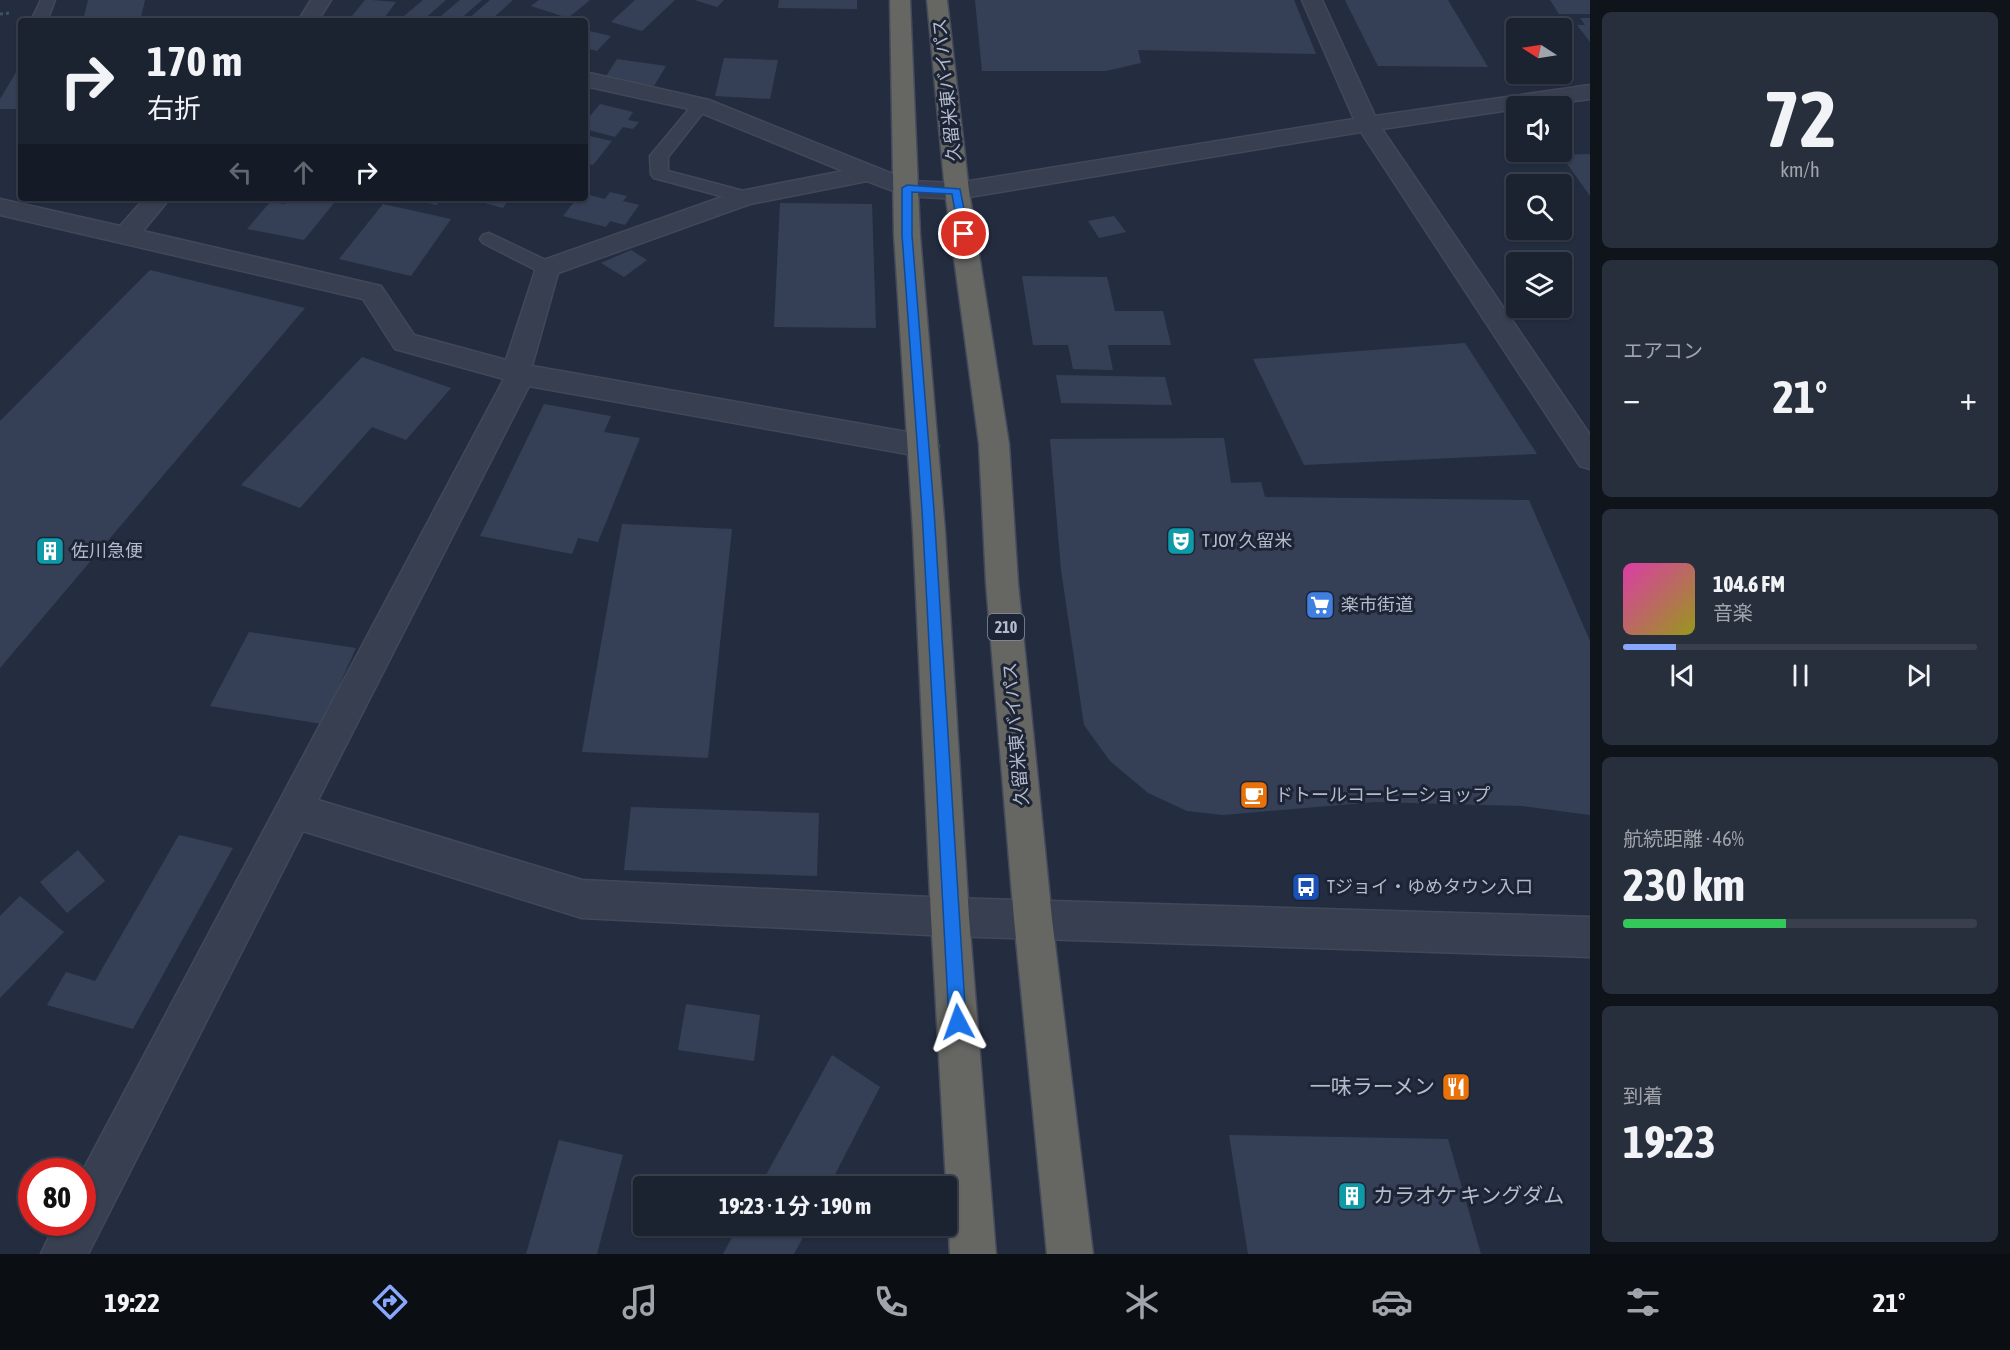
<!DOCTYPE html>
<html lang="ja">
<head>
<meta charset="utf-8">
<style>
	body { margin:0; font-family:"Asap Condensed","Noto Sans JP",sans-serif; background:#282f3c; color:#f1f3f6; height:100vh; display:flex; flex-direction:column; font-size:22px; white-space:nowrap }
	* { box-sizing:border-box; margin:0 }
	p { font-size:20px; color:#a0a4ab }
	.icon { flex:none; width:33px; height:33px; fill:none; stroke:currentColor; stroke-width:2; stroke-linecap:round; stroke-linejoin:round }
	.map { position:relative; flex:1; overflow:hidden }
	.panel { display:flex; flex-direction:column; gap:12px; padding:12px; background:#0f131a; width:420px }
	.panel>* { flex:none }
	.top-card { position:absolute; left:18px; top:18px; width:570px; height:183px; border-radius:6px; box-shadow:0 2px 4px #0004,0 0 0 2px #393f4c; background:#1b2230; color:#f1f3f6; overflow:hidden }
	.needle { width:39px; rotate:282deg }
	.tools { position:absolute; left:1506px; top:18px; display:grid; gap:12px }
	.tools a { display:grid; place-items:center; width:66px; height:66px; border-radius:6px; background:#1b2230; box-shadow:0 2px 4px #0004,0 0 0 2px #393f4c; font-size:30px }
	.speed { position:absolute; left:18px; top:1158px; display:flex; gap:12px; font-size:30px; font-weight:700; text-align:center }
	.speed>* { display:grid; place-content:center; width:78px; height:78px; border-radius:50%; background:#1b2230; box-shadow:0 2px 4px #0004,0 0 0 2px #393f4c; line-height:1 }
	.speed .limit { border:9px solid #d22; background:#fff; color:#111 }
	.pin { position:absolute; display:grid; place-items:center; width:51px; height:51px; color:#fff; margin:-26px; border:3px solid #fff; border-radius:50%; box-shadow:0 2px 6px #0007 }
	.me { position:absolute; width:66px; margin:-33px; rotate:356deg; stroke-linejoin:round; filter:drop-shadow(0 0 4px #0008) }
	.turn { display:flex; align-items:center; gap:21px; height:126px; padding:0 30px; font-size:27px }
	.turn .icon { width:78px; height:78px; stroke-width:2.5 }
	.turn b { display:block; font-size:42px; line-height:51px }
	.lanes { display:flex; align-items:center; height:57px; padding:0 30px; background:#0003; justify-content:center; gap:30px; direction:ltr }
	.lanes .off { opacity:.35 }
	.big { font-size:45px; font-weight:700; line-height:1.1 }
	.panel .tile { flex:1; display:flex; flex-direction:column; justify-content:center; gap:9px; min-width:0; padding:0 21px; border-radius:9px; background:#282f3c }
	.panel .dial { align-items:center; gap:0 }
	.dial b { font-size:78px; line-height:1 }
	.song { display:flex; align-items:center; gap:18px }
	.cover { width:72px; height:72px; border-radius:9px; background:linear-gradient(135deg,hsl(320 70% 55%),hsl(60 70% 35%)) }
	.played { height:6px; border-radius:3px; background:linear-gradient(90deg,#88a8fd 15%,#393f4c 15%) }
	.keys { display:flex; justify-content:space-around; direction:ltr }
	.heat { display:flex; justify-content:space-between; align-items:center; font-size:33px; direction:ltr }
	.charge { height:9px; border-radius:4px; background:linear-gradient(90deg,#34c759 46%,#393f4c 0) }
	.trip { position:absolute; left:633px; top:1176px; width:324px; height:60px; border-radius:6px; background:#1b2230; box-shadow:0 2px 4px #0004,0 0 0 2px #393f4c; font-weight:700; line-height:60px; text-align:center }
	.tab-bar { display:flex; height:96px; justify-content:space-around; align-items:center; background:#0b0e13; color:#a0a4ab }
	.tab-bar .icon { width:42px; height:42px }
	.tab-bar .selected { color:#88a8fd }
	.tab-bar b { font-size:27px; color:#f1f3f6 }
	main { display:flex; flex:1; min-height:0 }
	.map>svg:first-child { display:block }
	.building { fill:#354057 }
	.lines { fill:none; stroke-linecap:round; stroke-linejoin:round }
	.service-casing { stroke:#414859; stroke-width:3 }
	.minor-casing { stroke:#414859; stroke-width:3 }
	.trunk-casing { stroke:#434a5b; stroke-width:3 }
	.path { stroke:#3f5459; stroke-width:3; stroke-dasharray:3 3; stroke-linecap:butt }
	.service { fill:#383f50; fill-rule:evenodd }
	.minor { fill:#383f50; fill-rule:evenodd }
	.trunk { fill:#666662; fill-rule:evenodd }
	.route { fill:#1a73e8; stroke:#114b97; stroke-width:1.5 }
	.labels { text-anchor:middle; stroke-width:6; stroke-linejoin:round; paint-order:stroke }
	.shield { fill:#1d2435; stroke:#878e9e; stroke-width:1.5 }
	.shield-label { font-size:16px; font-weight:bold; fill:#b4bbcb }
	.street-label { font-size:18px; fill:#b4bbcb; stroke:#1d2435 }
	.poi-label { font-size:18px; fill:#b4bbcb; stroke:#1d2435; text-anchor:start }
	.near-poi-label { font-size:21px; fill:#b4bbcb; stroke:#1d2435; text-anchor:end }
</style>
</head>
<body>
<main>
<div class="map">
<svg width="1590" height="1254" viewBox="0 0 1590 1254">
	<rect width="100%" height="100%" fill="#242d40"/>
	<path class="building" d="M88 0H145L141 17 83 21Z
		M365 0H372L396 2 382 21H348Z
		M423 0H446L422 21H398Z
		M460 0H482L458 21H435Z
		M490 0H513L490 21H466Z
		M539 0H590L568 18 531 6Z
		M635 0H675L642 31 611 22Z
		M694 0H724L717 7Z
		M779 0H857V9L778 8Z
		M975 0H1294L1316 54 1138 50 1141 63 1106 71H982Z
		M1345 0H1448L1488 67 1378 66Z
		M1550 0H1590V14H1559Z
		M1580 18H1590V42L1577 25H1585Z
		M585 30 611 36 597 51 585 48Z
		M724 58 778 60 770 99 715 96Z
		M617 59 666 66 654 86 605 78Z
		M21 64V109H0V99Z
		M600 104 633 112 628 120 639 122 633 129 623 127 615 137 585 129V122Z
		M585 135 612 141 593 165 585 163Z
		M1590 154V196L1561 155Z
		M610 192 627 196 623 201 639 205 625 225 610 221 606 227 563 216 577 198H585V194L605 199Z
		M289 198H338L304 240 247 229 271 201 284 204Z
		M402 198H442L437 205Z
		M466 198H510L503 208Z
		M780 203 872 204 876 328 774 327Z
		M383 204 451 219 411 276 339 259Z
		M1114 216 1126 232 1099 238 1088 221Z
		M631 250 647 260 624 277 601 263Z
		M150 270 305 308 0 668V421Z
		M1022 276 1107 277 1115 311H1163L1171 345H1108L1113 370 1073 369 1068 345H1033Z
		M1465 343 1537 454 1304 465 1253 359Z
		M362 357 451 388 406 440 372 427 300 508 241 485Z
		M1056 375 1165 377 1172 405 1061 403Z
		M544 404 611 416 604 432 640 438 598 542 578 538 572 554 480 536Z
		M1224 438 1231 483 1261 482 1265 497 1529 500 1590 641V815L1523 806 1375 802 1223 815 1187 811 1148 793 1110 761 1084 725 1061 570 1050 439Z
		M622 524 732 529 708 758 582 752Z
		M249 632 356 648 322 724 210 706Z
		M631 807 819 813 817 876 624 870Z
		M179 835 233 848 133 1029 47 1005 66 972 95 981Z
		M78 850 105 881 67 913 40 882Z
		M20 896 64 932 0 998V916Z
		M686 1004 760 1015 754 1061 678 1050Z
		M832 1055 880 1087 829 1186H760Z
		M1229 1135 1448 1139 1481 1254H1248Z
		M559 1140 623 1155 597 1254H526Z
		M738 1226H809L794 1254H723Z"/>
	<g class="lines">
		<g class="service-casing">
			<path id="service" d="M41 0H55L47 21H31Z
				M701 100 709 105 668 157V171L751 193 754 197 751 201H739L654 178 651 174 650 156 695 102Z
				M489 233 554 264 556 268 554 272 547 274 540 272 483 243 480 239 483 235Z"/>
		</g>
		<g class="minor-casing">
			<path id="minor" d="M311 0H331L318 21H298Z
				M1302 0H1322L1375 116 1590 85V99L1536 106H1516V109L1382 129 1590 435V469L1580 466 1361 132 957 199 907 196 867 181 750 204 558 273 532 366 924 435 934 438 939 446 934 454 924 457 529 386 318 800 582 880 950 898 1590 917V957L950 936 582 918 303 831 88 1254H41L56 1222H82V1172L504 379 395 349 363 299 0 215V199L120 226 145 198H170L143 231 381 286 414 335 506 360 538 262 736 192 843 171 694 110 585 86V72L709 100 910 181 957 183 1354 119Z"/>
		</g>
		<g class="trunk-casing">
			<path id="trunk" d="M890 0H910L920 235 945 531 969 917 996 1254H950L931 917 913 531 894 235Z
				M927 0H947L969 191 1009 444 1018 583 1052 919 1093 1254H1047L1014 919 986 583 979 444 945 191Z"/>
		</g>
		<path class="path" d="M0 14 10 13"/>
		<use href="#service" class="service"/>
		<use href="#minor" class="minor"/>
		<use href="#trunk" class="trunk"/>
	</g>
	<path class="route" d="M907 185 960 189 969 234 964 238 959 234 952 194 912 192V235L934 510 966 1022 964 1028 958 1031 952 1028 949 1022 922 510 902 235V188Z"/>
	<defs>
		<g id="theatre-square" transform="scale(1.5)"><rect x="-9" y="-9" width="18" height="18" rx="4" fill="#0f9aa8" stroke="#1d2435"/><path d="M-5-5.5Q0-4 5-5.5V0Q5 5 0 6Q-5 5-5 0ZM-3.3-2.5H-1v1.5H-3.3ZM1-2.5H3.3v1.5H1ZM-2.8 1Q0 5.5 2.8 1Z" fill="#fff"/></g>
		<g id="building-square" transform="scale(1.5)"><rect x="-9" y="-9" width="18" height="18" rx="4" fill="#0f9aa8" stroke="#1d2435"/><path d="M-4-6H4V6H1V3H-1V6H-4ZM-2.5-4.3h1.7v1.8h-1.7ZM.8-4.3h1.7v1.8H.8ZM-2.5-1h1.7V.8h-1.7ZM.8-1h1.7V.8H.8Z" fill="#fff"/></g>
		<g id="supermarket-square" transform="scale(1.5)"><rect x="-9" y="-9" width="18" height="18" rx="4" fill="#3f7fe0" stroke="#1d2435"/><path d="M-6-5.5h2.5l.6 2H6L4.5 2H-2.5L-4.4-4H-6ZM-1.5 3.2a1.3 1.3 0 1 0 .1 0ZM3 3.2a1.3 1.3 0 1 0 .1 0Z" fill="#fff"/></g>
		<g id="cafe-square" transform="scale(1.5)"><rect x="-9" y="-9" width="18" height="18" rx="4" fill="#e8710a" stroke="#1d2435"/><path d="M-5.5-4.5H6V0H3Q3 3.5 0 3.5H-2.5Q-5.5 3.5-5.5 0ZM3-3.2v2h1.7v-2ZM-6 4.5H4V6H-6Z" fill="#fff"/></g>
		<g id="bus-square" transform="scale(1.5)"><rect x="-9" y="-9" width="18" height="18" rx="4" fill="#1a4fb4" stroke="#1d2435"/><path d="M-5-6H5V4H4V6H2V4H-2V6H-4V4H-5ZM-3.5-4V0h7V-4ZM-3.5 1.2v1.5H-2V1.2ZM2 1.2v1.5H3.5V1.2Z" fill="#fff"/></g>
		<g id="restaurant-square" transform="scale(1.5)"><rect x="-9" y="-9" width="18" height="18" rx="4" fill="#e8710a" stroke="#1d2435"/><path d="M-5-6h1v4h1v-4h1v4h1v-4h1v5L-1.5 .5V6h-2V.5L-5-1ZM5-6V6H3V1.5H1.5Q1.5-4 5-6Z" fill="#fff"/></g>
	</defs>
	<g fill-rule="evenodd">
		<use href="#theatre-square" x="1181" y="541"/>
		<use href="#building-square" x="50" y="551"/>
		<use href="#supermarket-square" x="1320" y="605"/>
		<use href="#cafe-square" x="1254" y="795"/>
		<use href="#bus-square" x="1306" y="887"/>
		<use href="#restaurant-square" x="1456" y="1087"/>
		<use href="#building-square" x="1352" y="1196"/>
	</g>
	<g class="labels">
		<rect class="shield" x="988" y="614" width="36" height="26" rx="4.5"/>
		<g class="shield-label">
			<text x="1006" y="633">210</text>
		</g>
		<g class="street-label">
			<text transform="translate(947 90) rotate(-96)" y="6">久留米東バイパス</text>
			<text transform="translate(1016 734) rotate(-95)" y="6">久留米東バイパス</text>
		</g>
		<g class="poi-label">
			<text x="1202" y="547">T JOY 久留米</text>
			<text x="71" y="557">佐川急便</text>
			<text x="1341" y="611">楽市街道</text>
			<text x="1275" y="801">ドトールコーヒーショップ</text>
			<text x="1327" y="893">Tジョイ・ゆめタウン入口</text>
		</g>
		<g class="near-poi-label">
			<text x="1435" y="1094">一味ラーメン</text>
			<text x="1373" y="1203" text-anchor="start">カラオケ キングダム</text>
		</g>
	</g>
</svg>
<div class="tools">
<a><svg class="needle" viewBox="-14 -14 28 28"><path d="M0-13l5 13h-10z" fill="#e53935"/><path d="M0 13l5-13h-10z" fill="#a0a4ab"/></svg></a>
<a><svg class="icon" aria-label="sound" viewBox="0 0 24 24"><path d="M4 9h4l5-4v14l-5-4H4zM17 9q2 3 0 6"/></svg></a>
<a><svg class="icon" aria-label="search" viewBox="0 0 24 24"><circle cx="10" cy="10" r="6"/><path d="M15 15l6 6"/></svg></a>
<a><svg class="icon" aria-label="layers" viewBox="0 0 24 24"><path d="M12 4l9 5-9 5-9-5zM3 14l9 5 9-5"/></svg></a>
</div>
<div class="speed"><div class="limit">80</div></div>
<div class="pin" style="left:964px;top:234px;background:#d93025"><svg class="icon" aria-label="arrive" viewBox="0 0 24 24"><path d="M6 21V4h12l-3 4 3 4H6"/></svg></div>
<svg class="me" style="left:958px;top:1022px" viewBox="-20 -20 40 40"><path d="M0-17L14 15 0 8-14 15z" fill="#1a73e8" stroke="#fff" stroke-width="4"/></svg>
<div class="trip">19:23 · 1 分 · 190 m</div>
<div class="top-card">
<div class="turn"><svg class="icon" aria-label="right" viewBox="0 0 24 24"><path d="M7 20v-9h11M14 6l5 5-5 5"/></svg><div><b>170 m</b>右折</div></div>
<div class="lanes"><svg class="icon off" aria-label="left" viewBox="0 0 24 24"><path d="M17 20v-9H6M10 6l-5 5 5 5"/></svg><svg class="icon off" aria-label="ahead" viewBox="0 0 24 24"><path d="M12 20V5M6 11l6-6 6 6"/></svg><svg class="icon" aria-label="right" viewBox="0 0 24 24"><path d="M7 20v-9h11M14 6l5 5-5 5"/></svg></div>
</div>
</div>
<section class="panel">
<div class="tile dial"><b>72</b><p>km/h</p></div>
<div class="tile"><p>エアコン</p>
<div class="heat"><a>−</a><b class="big">21°</b><a>+</a></div>
</div>
<div class="tile">
<div class="song"><i class="cover"></i><div><b>104.6 FM</b><p>音楽</p></div></div>
<div class="played"></div>
<div class="keys"><svg class="icon" aria-label="previous" viewBox="0 0 24 24"><path d="M18 5L8 12l10 7zM5 5v14"/></svg><svg class="icon" aria-label="pause" viewBox="0 0 24 24"><path d="M8 5v14M16 5v14"/></svg><svg class="icon" aria-label="next" viewBox="0 0 24 24"><path d="M6 5l10 7-10 7zM19 5v14"/></svg></div>
</div>
<div class="tile"><p>航続距離 · 46%</p><b class="big">230 km</b><div class="charge"></div></div>
<div class="tile"><p>到着</p><b class="big">19:23</b></div>
</section>
</main>
<nav class="tab-bar">
<b>19:22</b>
<svg class="icon selected" aria-label="directions" viewBox="0 0 24 24"><path d="M12 3l9 9-9 9-9-9zM9 14v-3h6M13 9l2 2-2 2"/></svg>
<svg class="icon" aria-label="music" viewBox="0 0 24 24"><path d="M9 18V5l10-2v13"/><circle cx="6" cy="18" r="3"/><circle cx="16" cy="16" r="3"/></svg>
<svg class="icon" aria-label="phone" viewBox="0 0 24 24"><path d="M5 4h4l2 5-3 2q2 4 5 5l2-3 5 2v4C11 20 4 13 5 4z"/></svg>
<svg class="icon" aria-label="climate" viewBox="0 0 24 24"><path d="M12 3v18M4 7l16 10M4 17L20 7"/></svg>
<svg class="icon" aria-label="car" viewBox="0 0 24 24"><path d="M5 17H2v-5l4-1 3-4h7l3 4 3 1v5h-3M9 17h6M6 11h13"/><circle cx="7" cy="17" r="2"/><circle cx="17" cy="17" r="2"/></svg>
<svg class="icon" aria-label="filters" viewBox="0 0 24 24"><path d="M4 7h16M4 17h16"/><circle cx="9" cy="7" r="2"/><circle cx="15" cy="17" r="2"/></svg>
<b>21°</b>
</nav>
</body>
</html>
